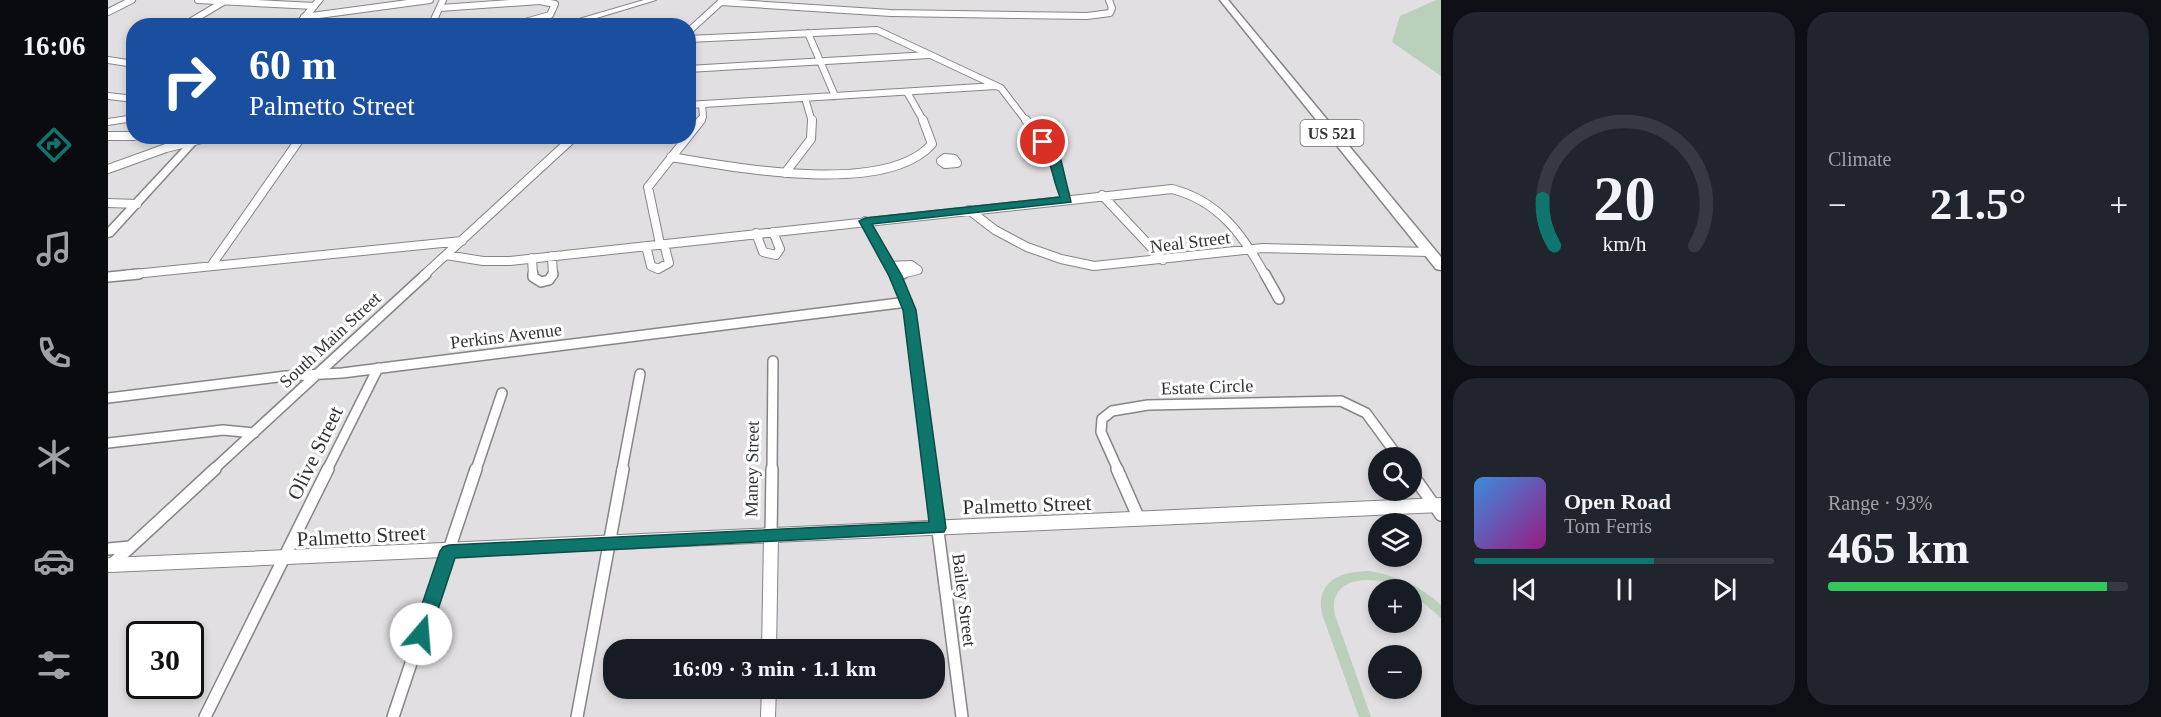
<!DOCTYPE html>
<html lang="en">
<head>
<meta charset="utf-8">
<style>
	body { margin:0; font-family:Georgia,serif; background:#20242c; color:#f1f3f6; height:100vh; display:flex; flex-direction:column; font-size:22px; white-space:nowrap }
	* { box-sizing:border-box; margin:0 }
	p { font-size:20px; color:#9ea1a6 }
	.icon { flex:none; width:33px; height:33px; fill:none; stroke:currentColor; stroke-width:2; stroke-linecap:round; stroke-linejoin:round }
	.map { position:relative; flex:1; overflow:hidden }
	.details { display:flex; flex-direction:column; gap:12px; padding:12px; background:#0d0f14; width:720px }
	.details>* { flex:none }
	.hud { position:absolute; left:18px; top:18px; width:570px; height:126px; border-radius:24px; box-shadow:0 3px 9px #0003; background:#1a4fa0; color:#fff; overflow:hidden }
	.buttons { position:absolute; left:1260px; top:447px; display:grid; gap:12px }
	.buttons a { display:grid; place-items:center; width:54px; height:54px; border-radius:50%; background:#171b24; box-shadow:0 3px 9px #0003; font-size:30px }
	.speed { position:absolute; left:18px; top:621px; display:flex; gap:12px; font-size:30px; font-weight:700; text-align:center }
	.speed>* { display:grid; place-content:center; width:78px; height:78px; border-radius:50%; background:#171b24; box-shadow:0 3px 9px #0003; line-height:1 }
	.speed .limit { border:3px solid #111; border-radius:9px; background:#fff; color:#111 }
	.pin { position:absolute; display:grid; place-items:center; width:51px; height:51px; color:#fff; margin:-26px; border:3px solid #fff; border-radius:50%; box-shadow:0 2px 6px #0007 }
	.me { position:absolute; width:66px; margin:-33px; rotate:18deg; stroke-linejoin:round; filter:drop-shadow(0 0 4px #0008) }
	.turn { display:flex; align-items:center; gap:21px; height:126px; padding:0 24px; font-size:27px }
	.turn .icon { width:78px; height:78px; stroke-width:2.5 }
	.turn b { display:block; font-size:42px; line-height:51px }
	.big { font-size:45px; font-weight:700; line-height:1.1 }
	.details .tile { flex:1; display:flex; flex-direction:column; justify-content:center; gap:9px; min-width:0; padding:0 21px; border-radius:24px; background:#20242c }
	.details .dial { align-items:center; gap:0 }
	.dial svg { height:156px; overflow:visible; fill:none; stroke:#363941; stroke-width:7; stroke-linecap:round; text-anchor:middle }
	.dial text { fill:#f1f3f6; stroke:none }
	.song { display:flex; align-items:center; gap:18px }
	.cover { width:72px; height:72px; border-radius:9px; background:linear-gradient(135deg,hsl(210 70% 55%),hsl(310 70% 35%)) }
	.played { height:6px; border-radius:3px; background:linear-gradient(90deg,#0f766e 60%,#363941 60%) }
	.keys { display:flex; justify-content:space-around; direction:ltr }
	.heat { display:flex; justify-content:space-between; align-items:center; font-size:33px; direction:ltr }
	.charge { height:9px; border-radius:4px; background:linear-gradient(90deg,#34c759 93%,#363941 0) }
	.details .tiles { flex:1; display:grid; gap:12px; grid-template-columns:repeat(2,1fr) }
	.trip { position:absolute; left:495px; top:639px; width:342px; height:60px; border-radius:24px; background:#171b24; box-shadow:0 3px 9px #0003; font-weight:700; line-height:60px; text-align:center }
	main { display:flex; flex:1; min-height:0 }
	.dock { display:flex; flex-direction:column; width:108px; justify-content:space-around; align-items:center; background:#090b0e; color:#9ea1a6 }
	.dock .icon { width:42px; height:42px }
	.dock .selected { color:#0f766e }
	.dock b { font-size:27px; color:#f1f3f6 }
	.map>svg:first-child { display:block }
	.green { fill:#bbd0ba }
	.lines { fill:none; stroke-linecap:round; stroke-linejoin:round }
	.minor-far3-casing { stroke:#878488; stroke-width:8 }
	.minor-far2-casing { stroke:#878488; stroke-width:10 }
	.minor-far1-casing { stroke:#878488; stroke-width:12 }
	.minor-casing { stroke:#878488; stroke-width:14 }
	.tertiary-casing { stroke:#878488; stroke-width:16 }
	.secondary-casing { stroke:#878488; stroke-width:3 }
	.primary-casing { stroke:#878488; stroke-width:2 }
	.trunk-casing { stroke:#878488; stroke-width:3 }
	.minor-far3 { stroke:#fff; stroke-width:6 }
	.minor-far2 { stroke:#fff; stroke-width:8 }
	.minor-far1 { stroke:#fff; stroke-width:9 }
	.minor { stroke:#fff; stroke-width:11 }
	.tertiary { stroke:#fff; stroke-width:14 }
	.secondary { fill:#fff; fill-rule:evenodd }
	.primary { fill:#fff; fill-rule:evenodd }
	.trunk { fill:#fff; fill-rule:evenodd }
	.route { fill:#0f766e; stroke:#0a4d48; stroke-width:1.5 }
	.labels { text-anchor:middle; stroke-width:6; stroke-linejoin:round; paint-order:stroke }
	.shield { fill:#fff; stroke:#706f70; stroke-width:1.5 }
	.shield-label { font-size:16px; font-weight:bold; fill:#323133 }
	.street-label { font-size:18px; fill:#323133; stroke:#fff }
	.near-street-label { font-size:21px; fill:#323133; stroke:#fff }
</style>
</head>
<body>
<main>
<nav class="dock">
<b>16:06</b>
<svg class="icon selected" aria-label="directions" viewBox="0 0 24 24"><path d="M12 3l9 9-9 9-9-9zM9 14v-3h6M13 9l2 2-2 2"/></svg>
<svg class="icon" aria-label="music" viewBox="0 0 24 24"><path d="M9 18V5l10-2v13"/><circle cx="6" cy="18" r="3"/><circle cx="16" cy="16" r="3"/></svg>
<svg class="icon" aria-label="phone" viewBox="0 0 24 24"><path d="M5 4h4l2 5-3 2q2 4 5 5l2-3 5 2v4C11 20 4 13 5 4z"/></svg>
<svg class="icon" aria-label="climate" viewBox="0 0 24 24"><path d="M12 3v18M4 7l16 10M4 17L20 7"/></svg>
<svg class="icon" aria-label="car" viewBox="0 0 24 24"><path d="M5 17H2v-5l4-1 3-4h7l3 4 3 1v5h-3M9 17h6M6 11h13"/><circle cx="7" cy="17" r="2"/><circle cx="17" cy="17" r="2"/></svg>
<svg class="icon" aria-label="filters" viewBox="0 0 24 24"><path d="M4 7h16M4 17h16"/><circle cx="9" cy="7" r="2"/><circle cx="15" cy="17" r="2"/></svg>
</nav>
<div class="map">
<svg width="1333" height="717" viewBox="0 0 1333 717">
	<rect width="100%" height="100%" fill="#e2dfe3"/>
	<path class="green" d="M1328 0H1333V76L1284 42 1292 16Z
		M1262 571C1289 576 1313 586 1333 605V618L1304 593V590C1294 590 1286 584 1276 582 1251 576 1220 583 1227 615L1263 717H1251L1214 614C1207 581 1233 571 1262 571Z"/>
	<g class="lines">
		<g class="minor-far3-casing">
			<path id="minor-far3" d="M90 0 206 6
				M613 2 783 13 979 16 1002 13 1004 8 1001 0
				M332 8 432 1 447 4 442 15 403 26
				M0 12 24 0
				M196 17 322 0
				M75 26 117 1
				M323 26 335 0
				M580 32 615 0
				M700 33 727 96
				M580 39 769 30 893 88 919 122
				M0 60 26 64
				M580 69 821 55
				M799 92 816 122
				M0 96 26 99
				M697 98 704 122
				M580 105 888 86
				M592 122 595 117 594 104"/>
		</g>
		<g class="minor-far2-casing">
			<path id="minor-far2" d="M918 120 946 157 951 181 959 199
				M0 136H26
				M37 136H52
				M563 157C626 167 777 197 824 144L815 120
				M837 158 846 159 849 163 837 164 833 161Z
				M0 169 58 148 106 136
				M677 173 703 139 704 120
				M994 195 1055 260
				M0 203 29 204
				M861 210 887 230 919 247 953 259 986 266 1155 248 1322 252
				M757 221 787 275
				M648 233 655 252 668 255 672 249 665 232
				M552 244 540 187 593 120
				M538 246 543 266 550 269 561 263 556 244
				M338 255 375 261H402L1064 189C1111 201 1135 235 1157 275
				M444 256 445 275
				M424 258 425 275
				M103 266 194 136
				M781 266 803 265 810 270 789 275
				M16 275 354 241
				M316 275 467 136"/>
		</g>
		<g class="minor-far1-casing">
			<path id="minor-far1" d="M425 274V277L433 282 441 280 445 274
				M786 274 802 310 822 470
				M1157 274 1171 299
				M787 276 795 274
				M0 277 31 274
				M0 398 178 376 234 373 799 302
				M0 443 115 430 146 433
				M105 470 318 274
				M219 470 270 368
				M368 470 394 393
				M514 470 532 374
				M664 470 665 361
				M1010 470 993 432 994 419 1004 411 1040 405 1233 401 1258 413 1291 458"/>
		</g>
		<g class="minor-casing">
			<path id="minor" d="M822 469 854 717
				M1009 469 1031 519
				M1304 474 1333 515
				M663 536 664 469
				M0 549 22 547
				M2 566 107 469
				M97 717 220 469
				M285 717 368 469
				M469 717 515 469"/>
		</g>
		<g class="tertiary-casing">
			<path id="tertiary" d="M2 565 1333 505
				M661 650 663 536
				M660 717 661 688"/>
		</g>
		<g class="secondary-casing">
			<path id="secondary" d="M86 136H95L4 236 0 237V228Z"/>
		</g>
		<g class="primary-casing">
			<path id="primary" d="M207 0H215L194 26H185Z
				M536 0H548L462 26H447Z
				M26 115V121L0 125V119Z"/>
		</g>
		<g class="trunk-casing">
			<path id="trunk" d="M1112 0H1120L1333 257V270L1328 269Z"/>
		</g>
		<use href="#minor-far3" class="minor-far3"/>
		<use href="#minor-far2" class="minor-far2"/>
		<use href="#minor-far1" class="minor-far1"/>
		<use href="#minor" class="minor"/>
		<use href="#tertiary" class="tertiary"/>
		<use href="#secondary" class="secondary"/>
		<use href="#primary" class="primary"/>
		<use href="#trunk" class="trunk"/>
	</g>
	<path class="route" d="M931 139H938L953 160 963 202 764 224 794 276 808 310 838 528 836 532 347 558 320 640 313 642 307 640 304 634 332 551 335 547 341 545 821 522 795 310 781 276 751 221 757 218 952 197C943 174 945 163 930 142Z"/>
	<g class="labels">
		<rect class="shield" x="1192.5" y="120" width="63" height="26" rx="4.5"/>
		<g class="shield-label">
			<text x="1224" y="139">US 521</text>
		</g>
		<g class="street-label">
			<text transform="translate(1082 242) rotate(-7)" y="6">Neal Street</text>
			<text transform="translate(398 336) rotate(-7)" y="6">Perkins Avenue</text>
			<text transform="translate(222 340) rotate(-43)" y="6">South Main Street</text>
			<text transform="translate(1099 387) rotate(-2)" y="6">Estate Circle</text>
			<text transform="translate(644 469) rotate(-89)" y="6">Maney Street</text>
			<text transform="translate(856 600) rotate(83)" y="6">Bailey Street</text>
		</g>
		<g class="near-street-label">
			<text transform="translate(207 453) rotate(-64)" y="7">Olive Street</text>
			<text transform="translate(919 505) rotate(-2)" y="7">Palmetto Street</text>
			<text transform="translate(253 536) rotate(-3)" y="7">Palmetto Street</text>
		</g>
	</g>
</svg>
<div class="buttons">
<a><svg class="icon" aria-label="search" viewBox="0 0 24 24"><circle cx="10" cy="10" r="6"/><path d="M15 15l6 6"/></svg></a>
<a><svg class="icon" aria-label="layers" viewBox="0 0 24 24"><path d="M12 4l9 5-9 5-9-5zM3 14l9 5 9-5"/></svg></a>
<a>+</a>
<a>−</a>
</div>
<div class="speed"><div class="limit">30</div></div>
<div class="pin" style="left:935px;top:142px;background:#d93025"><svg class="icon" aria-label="arrive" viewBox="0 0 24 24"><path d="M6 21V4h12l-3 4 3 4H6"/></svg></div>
<svg class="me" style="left:313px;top:634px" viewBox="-20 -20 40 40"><circle r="19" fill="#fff"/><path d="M0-13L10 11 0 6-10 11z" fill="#0f766e"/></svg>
<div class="trip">16:09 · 3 min · 1.1 km</div>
<div class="hud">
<div class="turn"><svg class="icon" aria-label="right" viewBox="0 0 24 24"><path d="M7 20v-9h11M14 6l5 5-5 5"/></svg><div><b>60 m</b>Palmetto Street</div></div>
</div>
</div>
<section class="details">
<div class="tiles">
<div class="tile dial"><svg viewBox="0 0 100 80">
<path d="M14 69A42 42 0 1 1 86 69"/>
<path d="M14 69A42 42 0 0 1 8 45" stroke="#0f766e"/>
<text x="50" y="56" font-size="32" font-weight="700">20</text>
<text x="50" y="72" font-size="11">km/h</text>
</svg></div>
<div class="tile"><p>Climate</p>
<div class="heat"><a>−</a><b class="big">21.5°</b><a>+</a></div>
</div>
<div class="tile">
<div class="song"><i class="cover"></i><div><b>Open Road</b><p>Tom Ferris</p></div></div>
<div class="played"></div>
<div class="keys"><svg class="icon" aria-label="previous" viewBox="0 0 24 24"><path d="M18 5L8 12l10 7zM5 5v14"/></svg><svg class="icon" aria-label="pause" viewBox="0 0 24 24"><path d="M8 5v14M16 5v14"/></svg><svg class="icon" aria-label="next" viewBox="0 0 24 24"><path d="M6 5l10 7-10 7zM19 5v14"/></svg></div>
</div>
<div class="tile"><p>Range · 93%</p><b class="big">465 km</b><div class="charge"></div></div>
</div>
</section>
</main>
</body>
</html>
